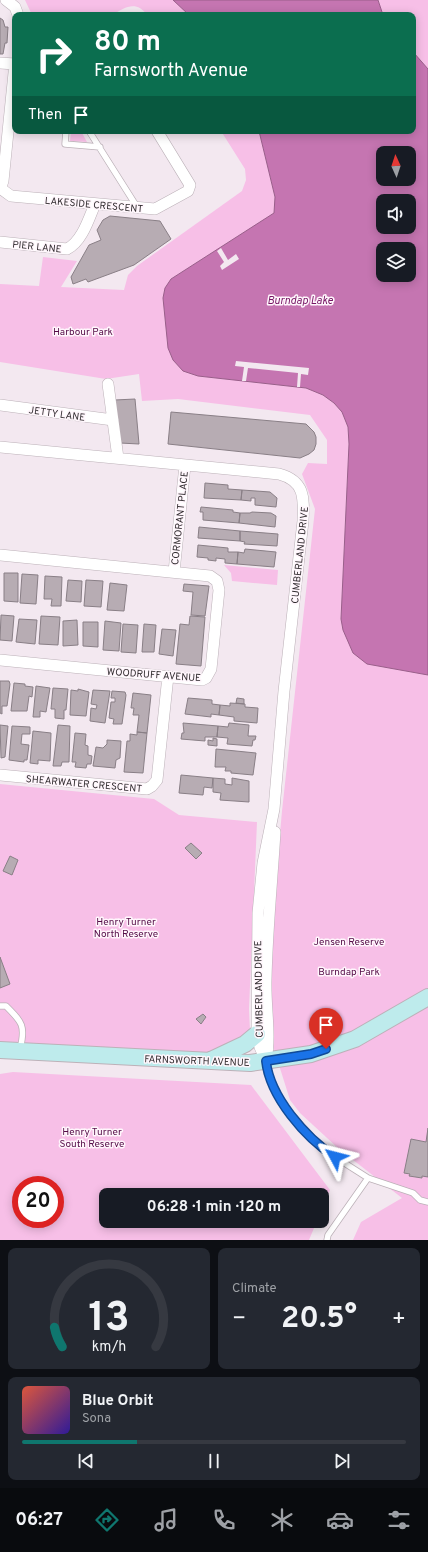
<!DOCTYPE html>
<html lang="en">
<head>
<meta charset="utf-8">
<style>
	body { margin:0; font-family:Overpass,sans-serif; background:#242831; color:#f1f3f6; height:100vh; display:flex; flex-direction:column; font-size:15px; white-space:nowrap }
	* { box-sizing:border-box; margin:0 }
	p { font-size:13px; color:#9ea1a6 }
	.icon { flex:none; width:22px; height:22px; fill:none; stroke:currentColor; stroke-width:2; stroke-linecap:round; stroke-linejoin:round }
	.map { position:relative; height:1240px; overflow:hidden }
	.panel { display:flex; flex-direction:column; gap:8px; padding:8px; background:#0d0f14; flex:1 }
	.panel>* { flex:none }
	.banner { position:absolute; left:12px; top:12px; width:404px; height:122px; border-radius:8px; box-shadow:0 2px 10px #0003; background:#0b6e4f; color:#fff; overflow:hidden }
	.needle { width:26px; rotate:357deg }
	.buttons { position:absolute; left:376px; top:146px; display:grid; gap:8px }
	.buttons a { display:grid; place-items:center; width:40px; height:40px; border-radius:8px; background:#171b24; box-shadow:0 2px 10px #0003; font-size:20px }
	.speed { position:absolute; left:12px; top:1176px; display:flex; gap:8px; font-size:20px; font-weight:700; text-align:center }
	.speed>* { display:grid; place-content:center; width:52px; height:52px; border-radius:50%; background:#171b24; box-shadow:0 2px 10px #0003; line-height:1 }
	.speed .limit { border:6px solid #d22; background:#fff; color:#111 }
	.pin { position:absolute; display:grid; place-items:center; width:34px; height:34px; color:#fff; margin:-41px -17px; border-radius:50% 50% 50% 0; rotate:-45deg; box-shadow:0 0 4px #0007 }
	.pin .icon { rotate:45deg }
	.me { position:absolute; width:44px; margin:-22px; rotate:308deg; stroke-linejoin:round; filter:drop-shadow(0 0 3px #0008) }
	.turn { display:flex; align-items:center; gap:14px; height:84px; padding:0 16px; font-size:18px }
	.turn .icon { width:52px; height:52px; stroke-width:2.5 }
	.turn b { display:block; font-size:28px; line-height:34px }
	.then { display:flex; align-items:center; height:38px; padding:0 16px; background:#0003; gap:8px; font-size:15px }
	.big { font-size:30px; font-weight:700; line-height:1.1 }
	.panel .widget { flex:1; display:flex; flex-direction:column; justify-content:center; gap:6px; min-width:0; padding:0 14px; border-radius:8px; background:#242831 }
	.panel .dial { align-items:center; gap:0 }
	.dial svg { height:104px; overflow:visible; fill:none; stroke:#363941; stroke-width:7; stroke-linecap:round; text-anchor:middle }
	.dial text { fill:#f1f3f6; stroke:none }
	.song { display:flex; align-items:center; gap:12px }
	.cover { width:48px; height:48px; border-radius:6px; background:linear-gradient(135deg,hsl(10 70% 55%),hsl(250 70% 35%)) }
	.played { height:4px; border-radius:2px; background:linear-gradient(90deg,#0f766e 30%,#363941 30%) }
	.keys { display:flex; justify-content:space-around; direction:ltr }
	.heat { display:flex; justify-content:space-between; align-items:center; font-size:22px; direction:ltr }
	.panel .tiles { flex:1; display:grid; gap:8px; grid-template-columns:1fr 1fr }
	.widget:last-child { grid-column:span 2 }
	.trip { position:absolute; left:99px; top:1188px; width:230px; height:40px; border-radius:8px; background:#171b24; box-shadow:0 2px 10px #0003; font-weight:700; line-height:40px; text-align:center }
	.tab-bar { display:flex; height:64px; justify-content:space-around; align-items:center; background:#090b0e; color:#9ea1a6 }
	.tab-bar .icon { width:28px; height:28px }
	.tab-bar .on { color:#0f766e }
	.tab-bar b { font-size:18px; color:#f1f3f6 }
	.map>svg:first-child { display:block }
	.green { fill:#f7bfe7; fill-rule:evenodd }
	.water { fill:#c575b1; stroke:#995f8a; fill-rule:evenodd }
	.pier { fill:#f3e8f0 }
	.building { fill:#b7acb3; stroke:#897f86 }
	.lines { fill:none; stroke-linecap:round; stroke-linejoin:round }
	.service-casing { stroke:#bcb1b8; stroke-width:7 }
	.minor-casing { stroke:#bcb1b8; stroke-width:12 }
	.secondary-casing { stroke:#bcb1b8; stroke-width:18 }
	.service { stroke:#fff; stroke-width:5.5 }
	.minor { stroke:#fff; stroke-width:11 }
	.secondary { stroke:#beebec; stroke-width:16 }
	.route-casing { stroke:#114b97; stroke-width:10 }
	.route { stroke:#1a73e8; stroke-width:7 }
	.labels { text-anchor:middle; stroke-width:3; stroke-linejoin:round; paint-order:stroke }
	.street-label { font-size:10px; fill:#322d30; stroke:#fff6fc }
	.park-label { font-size:10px; fill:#540b47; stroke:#fff6fc }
	.water-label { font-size:11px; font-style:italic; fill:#761564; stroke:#fff6fc }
</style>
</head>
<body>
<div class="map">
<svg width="428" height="1240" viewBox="0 0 428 1240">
	<rect width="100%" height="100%" fill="#f3e8f0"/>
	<path class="green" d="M25 0H173L189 15H147C137 0 124 7 113 15H32Z
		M378 0H428V69L413 53V15H383Z
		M71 131H81L87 142 70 141Z
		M221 131H259L275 197V213L171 279 198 376 306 388 323 395 334 403 342 412 348 427 349 444 341 619 385 666 428 675V1240H353L361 1222 402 1198 339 1149 300 1113 290 1100 273 1046 269 956 282 811 315 509 302 474 308 463 327 464V440L310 415 178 399 142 401 139 374 106 379 0 362V284L39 286 43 257 77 261 61 287 124 290 128 275 137 266 242 191 246 180 245 169Z
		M224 565 278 570 277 585 232 581 231 573Z
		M0 784 154 799 179 815 257 822 249 1009 250 1031 234 1045 198 1056 0 1042Z
		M13 1072 251 1085 330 1190 322 1209V1195H106V1221H317L309 1240H0V1074ZM21 1185H55V1219H21Z"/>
	<path class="water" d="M173 0H378L383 15H189Z
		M414 53 428 69V675L367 664 353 653 343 630 341 619 349 444 348 427 342 412 334 403 323 395 306 388 198 376 183 371 173 360 168 348 163 298 165 288 171 279 274 213 275 197 259 131H413ZM383 153H409V179H383ZM383 201H409V227H383ZM383 249H409V275H383Z"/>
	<path class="pier" d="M221 248 228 260 236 254 239 259 222 270 220 266 224 262 217 251Z
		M236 361 309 368 308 375 301 374 300 387H297L298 373 248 368 246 381H242L244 367 235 366Z"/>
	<path class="building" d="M0 18 3 20 5 27H8L7 43H5L3 54H0Z
		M110 216 160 221 171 239 134 265 88 282 86 279 73 284 71 277 89 245 101 240 97 230 103 220Z
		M135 399 139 444 120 443 115 400Z
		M171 412 306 424 314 432 316 437V444L314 450 309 454 300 458 168 444Z
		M205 483 228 485V489L242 490 241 500 204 498Z
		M242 490 270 492 277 498 276 507 255 505V498H251V501L241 500Z
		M201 507 233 510V512L240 513 239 523 203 520V512H200Z
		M252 512 271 513 276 516 275 527 239 523 240 513H250Z
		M199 527 240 531V541L198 538Z
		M240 531 278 534 277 546 244 544 245 542 240 541Z
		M198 545 228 548V552H238L237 564 225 563V559L216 558V561L208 560V558L197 557Z
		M245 549 276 552 274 567 237 564 238 552 244 553Z
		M4 573H18V602L4 601Z
		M22 574 38 575 36 604 20 603Z
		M45 576 62 577 61 606H51L52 599H44Z
		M68 580 82 581 81 602 66 601Z
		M86 580 103 581 101 607 84 606Z
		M110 583 127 585 124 611 107 610Z
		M184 584 209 586 205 616 191 615 193 592 183 591Z
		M1 615 14 616 12 641 0 640Z
		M41 616 60 617 58 645 39 644Z
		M190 616 205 617 201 666 176 664 180 624 189 625Z
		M19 619 37 620 35 644 16 642Z
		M77 620 78 645 63 646V621Z
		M105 621 121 623 119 651 103 650Z
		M83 622H98V647L83 646Z
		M123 624 138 625 136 653 121 652Z
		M144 624 156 625 154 652H142Z
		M162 629 176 630 173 656 159 654Z
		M0 681H9L10 684 7 706H2V714L0 713Z
		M14 683 25 684V686L33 687 32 697 29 696 27 711H11Z
		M36 686 50 688 46 712 40 711V717H33Z
		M53 688 68 689 66 710H64V719L55 718V709H51Z
		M78 689 89 692 86 716 70 715 71 690 78 691Z
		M93 690 110 691 105 723 90 721 91 708 96 709 97 705 91 704Z
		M112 691 125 692 126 695 122 724H113L114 719 109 718 111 702H115V698H111Z
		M133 693 151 695 147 733 137 732 139 715H133L134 708H131Z
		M188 698 212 700V704L220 705 219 715 211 714V717L185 714Z
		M237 698 244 699V704L236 703Z
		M230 703 245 704V707L258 708 257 723 234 721V717L219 715 220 705 230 706Z
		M183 723 218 726 217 737H205V741L181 739 182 733H184Z
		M229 723 249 725 248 736H256L255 740H253L252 746 227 744 228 738 217 737 218 726 228 727Z
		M0 725 8 726 5 757 1 758Z
		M58 725 70 726 69 762H62L61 766H53Z
		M12 726 30 727V734H22L21 744 29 745 27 760H24V762L9 760Z
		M33 731 51 733 50 761 38 760V764L30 763Z
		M137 732 147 733 143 773 124 772 127 741H130V734L137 735Z
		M75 733 86 734 85 745 88 746V755L92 756 91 764H87L86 768 75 767 76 762H72Z
		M213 738 217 739V746L208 745V740L213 741Z
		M107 740 121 741 120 758 116 760 115 768 93 766 96 747 103 748 107 744Z
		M216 749 256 753 253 775 231 773V771H225L226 767H215Z
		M181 775 213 778 212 788 204 787 203 795 179 793Z
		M213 778 225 779V784L232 785V778L249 781V802L220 800 221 793 213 792Z
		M191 843 202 853 196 859 185 848Z
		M10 856 18 860 12 875 3 871Z
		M0 957 10 984 0 988Z
		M203 1014 206 1017 201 1024 196 1019Z
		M428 1128V1177L422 1176V1178L409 1176 410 1174 404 1173 411 1139 426 1142Z"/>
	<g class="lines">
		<g class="service-casing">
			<path id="service" d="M66 131 65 144 100 147
				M89 131 137 207
				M0 1006H6C22 1022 26 1026 20 1049
				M266 1061 267 1073 281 1103 324 1150 368 1178 413 1193 420 1200 428 1202
				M327 1240 328 1235 368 1178"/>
		</g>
		<g class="minor-casing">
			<path id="minor" d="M6 0 15 7 18 15
				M0 63 15 64
				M0 188 11 196 155 209 188 191 190 185 157 131
				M0 189 3 181 15 63
				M0 242 67 249C82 242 89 218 95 204
				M108 384 118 458
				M0 405 113 420
				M0 447 279 474C305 481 304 498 303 521L284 691 274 809 263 863 258 913 257 1034 260 1047 266 1061
				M0 555 210 576 217 581 219 590 211 669 206 678 202 680 0 660
				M174 572 185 465
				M0 775 147 789 152 786 157 780 168 676
				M266 1061C271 1034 265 1007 266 979 267 930 272 881 275 832"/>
		</g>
		<g class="secondary-casing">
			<path id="secondary" d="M0 1050 250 1063 311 1054 355 1039 428 997
				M209 1061 245 1044 257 1034"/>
		</g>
		<use href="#service" class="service"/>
		<use href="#minor" class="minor"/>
		<use href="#secondary" class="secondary"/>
	</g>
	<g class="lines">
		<g class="route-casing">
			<path id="route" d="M326 1049 311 1054 266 1061C270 1097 305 1137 335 1157"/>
		</g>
		<use href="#route" class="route"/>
	</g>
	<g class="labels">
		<g class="street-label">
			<text transform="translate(94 204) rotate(5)" y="4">LAKESIDE CRESCENT</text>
			<text transform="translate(37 246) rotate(6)" y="4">PIER LANE</text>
			<text transform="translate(57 413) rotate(8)" y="4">JETTY LANE</text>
			<text transform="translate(179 518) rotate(-84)" y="4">CORMORANT PLACE</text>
			<text transform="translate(299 555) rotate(-84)" y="4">CUMBERLAND DRIVE</text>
			<text transform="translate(154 674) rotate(4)" y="4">WOODRUFF AVENUE</text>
			<text transform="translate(84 783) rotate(5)" y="4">SHEARWATER CRESCENT</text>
			<text transform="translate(258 989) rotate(-91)" y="4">CUMBERLAND DRIVE</text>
			<text transform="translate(197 1060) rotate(2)" y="4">FARNSWORTH AVENUE</text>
		</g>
		<g class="park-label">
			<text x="83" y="335">Harbour Park</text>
			<text x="126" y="925">Henry Turner<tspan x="126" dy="12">North Reserve</tspan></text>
			<text x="349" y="945">Jensen Reserve</text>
			<text x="349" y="975">Burndap Park</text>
			<text x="92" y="1135">Henry Turner<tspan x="92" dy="12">South Reserve</tspan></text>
		</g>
		<g class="water-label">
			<text x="300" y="304">Burndap Lake</text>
		</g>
	</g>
</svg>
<div class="buttons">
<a><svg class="needle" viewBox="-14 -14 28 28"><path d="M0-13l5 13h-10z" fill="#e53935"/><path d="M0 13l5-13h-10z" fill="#9ea1a6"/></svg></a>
<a><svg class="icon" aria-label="sound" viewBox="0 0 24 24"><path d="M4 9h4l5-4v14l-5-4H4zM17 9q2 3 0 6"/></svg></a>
<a><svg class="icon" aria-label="layers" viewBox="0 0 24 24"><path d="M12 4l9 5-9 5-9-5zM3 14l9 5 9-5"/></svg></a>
</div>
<div class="speed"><div class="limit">20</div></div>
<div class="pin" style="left:326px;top:1049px;background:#d93025"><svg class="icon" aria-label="arrive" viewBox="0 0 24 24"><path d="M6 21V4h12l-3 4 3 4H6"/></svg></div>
<svg class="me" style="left:335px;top:1157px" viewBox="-20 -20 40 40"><path d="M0-17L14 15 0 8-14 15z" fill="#1a73e8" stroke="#fff" stroke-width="4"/></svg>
<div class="trip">06:28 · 1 min · 120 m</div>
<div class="banner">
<div class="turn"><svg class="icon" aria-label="right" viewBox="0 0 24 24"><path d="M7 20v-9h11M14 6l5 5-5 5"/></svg><div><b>80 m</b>Farnsworth Avenue</div></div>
<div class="then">Then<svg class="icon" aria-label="arrive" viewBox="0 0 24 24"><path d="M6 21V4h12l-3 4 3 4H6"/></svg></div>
</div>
</div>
<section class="panel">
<div class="tiles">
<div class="widget dial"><svg viewBox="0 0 100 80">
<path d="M14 69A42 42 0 1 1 86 69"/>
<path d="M14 69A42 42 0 0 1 8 54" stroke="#0f766e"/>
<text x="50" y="56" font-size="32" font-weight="700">13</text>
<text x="50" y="72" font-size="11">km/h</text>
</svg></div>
<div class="widget"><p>Climate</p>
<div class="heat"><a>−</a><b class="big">20.5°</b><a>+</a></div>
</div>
<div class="widget">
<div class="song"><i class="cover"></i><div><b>Blue Orbit</b><p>Sona</p></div></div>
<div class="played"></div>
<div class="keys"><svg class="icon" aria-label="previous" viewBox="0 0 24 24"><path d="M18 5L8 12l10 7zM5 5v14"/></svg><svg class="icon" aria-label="pause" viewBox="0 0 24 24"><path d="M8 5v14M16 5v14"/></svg><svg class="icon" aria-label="next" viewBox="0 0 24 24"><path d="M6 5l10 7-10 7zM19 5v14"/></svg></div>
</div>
</div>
</section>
<nav class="tab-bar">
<b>06:27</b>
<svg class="icon on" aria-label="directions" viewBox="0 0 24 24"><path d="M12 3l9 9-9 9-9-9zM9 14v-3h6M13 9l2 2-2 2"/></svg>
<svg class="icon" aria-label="music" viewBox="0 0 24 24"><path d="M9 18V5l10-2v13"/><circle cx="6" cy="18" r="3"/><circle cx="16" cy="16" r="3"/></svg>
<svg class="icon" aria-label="phone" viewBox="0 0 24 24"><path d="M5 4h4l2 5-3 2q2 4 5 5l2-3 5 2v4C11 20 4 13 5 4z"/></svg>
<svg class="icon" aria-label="climate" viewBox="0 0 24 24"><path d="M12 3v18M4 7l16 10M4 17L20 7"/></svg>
<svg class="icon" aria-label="car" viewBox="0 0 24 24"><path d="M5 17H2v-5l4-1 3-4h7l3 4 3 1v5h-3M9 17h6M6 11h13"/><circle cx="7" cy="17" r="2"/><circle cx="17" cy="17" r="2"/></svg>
<svg class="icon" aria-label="filters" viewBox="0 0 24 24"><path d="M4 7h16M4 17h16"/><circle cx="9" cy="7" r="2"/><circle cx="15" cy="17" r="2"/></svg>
</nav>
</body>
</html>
